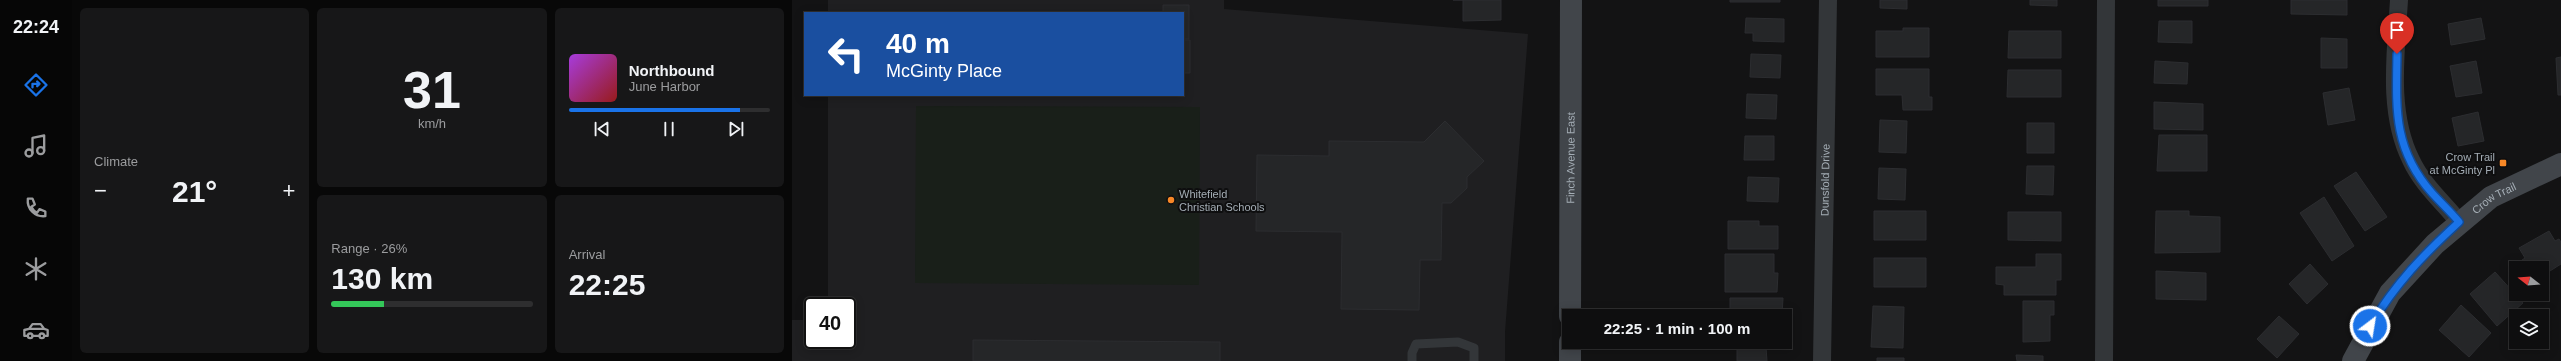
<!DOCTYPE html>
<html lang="en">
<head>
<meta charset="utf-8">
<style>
	body { margin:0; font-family:Helvetica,sans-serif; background:#171718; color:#f1f3f6; height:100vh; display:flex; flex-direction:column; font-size:15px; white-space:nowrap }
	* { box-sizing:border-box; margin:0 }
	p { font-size:13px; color:#9b9c9e }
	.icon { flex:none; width:22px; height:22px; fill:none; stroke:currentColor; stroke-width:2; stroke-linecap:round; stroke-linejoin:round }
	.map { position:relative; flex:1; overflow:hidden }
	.sheet { display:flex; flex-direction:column; gap:8px; padding:8px; background:#080808; width:720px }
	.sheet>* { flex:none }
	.guide { position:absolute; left:12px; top:12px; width:380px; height:84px; border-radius:0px; box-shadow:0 2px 10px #0003,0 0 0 1px #2e2e2f; background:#1a4fa0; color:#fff; overflow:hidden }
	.needle { width:26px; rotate:287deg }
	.buttons { position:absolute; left:1717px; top:261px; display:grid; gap:8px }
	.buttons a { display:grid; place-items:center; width:40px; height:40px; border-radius:0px; background:#0e0e0f; box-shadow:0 2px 10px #0003,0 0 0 1px #2e2e2f; font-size:20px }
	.speed { position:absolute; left:12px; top:297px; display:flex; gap:8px; font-size:20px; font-weight:700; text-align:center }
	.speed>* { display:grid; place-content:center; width:52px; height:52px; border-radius:50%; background:#0e0e0f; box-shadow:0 2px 10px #0003,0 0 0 1px #2e2e2f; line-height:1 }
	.speed .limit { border:2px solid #111; border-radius:6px; background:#fff; color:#111 }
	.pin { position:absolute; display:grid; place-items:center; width:34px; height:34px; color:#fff; margin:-41px -17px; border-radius:50% 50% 50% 0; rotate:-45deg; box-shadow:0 0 4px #0007 }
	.pin .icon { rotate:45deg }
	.me { position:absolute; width:44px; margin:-22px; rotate:31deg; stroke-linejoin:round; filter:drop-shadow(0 0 3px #0008) }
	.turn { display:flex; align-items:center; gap:14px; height:84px; padding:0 16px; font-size:18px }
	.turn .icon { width:52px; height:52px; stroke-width:2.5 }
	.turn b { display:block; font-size:28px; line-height:34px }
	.big { font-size:30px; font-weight:600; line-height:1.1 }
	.sheet .card { flex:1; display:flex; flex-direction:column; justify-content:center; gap:6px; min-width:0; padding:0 14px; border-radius:6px; background:#171718 }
	.sheet .dial { align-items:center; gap:0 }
	.dial b { font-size:52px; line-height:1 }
	.song { display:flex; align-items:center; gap:12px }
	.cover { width:48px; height:48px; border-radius:6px; background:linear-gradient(135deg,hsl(280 70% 55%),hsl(0 70% 35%)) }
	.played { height:4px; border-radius:2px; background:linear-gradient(90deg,#1a73e8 85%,#2e2e2f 85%) }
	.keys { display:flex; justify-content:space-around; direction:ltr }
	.heat { display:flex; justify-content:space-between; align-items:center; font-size:22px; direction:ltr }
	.charge { height:6px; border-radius:3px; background:linear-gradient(90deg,#34c759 26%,#2e2e2f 0) }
	.sheet .tiles { flex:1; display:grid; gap:8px; grid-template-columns:repeat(3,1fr) }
	.card:first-child { grid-row:span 2 }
	.trip { position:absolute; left:770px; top:309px; width:230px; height:40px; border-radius:0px; background:#0e0e0f; box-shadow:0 2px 10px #0003,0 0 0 1px #2e2e2f; font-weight:600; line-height:40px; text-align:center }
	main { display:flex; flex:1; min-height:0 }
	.dock { display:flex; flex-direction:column; width:72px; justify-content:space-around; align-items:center; background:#060606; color:#9b9c9e }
	.dock .icon { width:28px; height:28px }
	.dock .on { color:#1a73e8 }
	.dock b { font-size:18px; color:#f1f3f6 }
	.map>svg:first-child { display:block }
	.built { fill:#1f1f21 }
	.green { fill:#191f19 }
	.building { fill:#252628; stroke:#2c2d30 }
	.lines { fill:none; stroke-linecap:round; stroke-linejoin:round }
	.lane { stroke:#333639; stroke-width:9 }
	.street { stroke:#333639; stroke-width:18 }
	.secondary { stroke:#41454a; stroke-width:22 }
	.route-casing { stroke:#114b97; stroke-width:10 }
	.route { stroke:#1a73e8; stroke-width:7 }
	.poi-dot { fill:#f88827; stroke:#0e0e0f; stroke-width:1.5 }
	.labels { text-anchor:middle; stroke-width:4; stroke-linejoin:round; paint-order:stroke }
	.poi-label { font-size:11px; fill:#a4adb5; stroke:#0e0e0f; text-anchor:end }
	.street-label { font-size:11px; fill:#a4adb5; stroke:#0e0e0f }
</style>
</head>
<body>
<main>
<nav class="dock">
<b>22:24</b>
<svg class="icon on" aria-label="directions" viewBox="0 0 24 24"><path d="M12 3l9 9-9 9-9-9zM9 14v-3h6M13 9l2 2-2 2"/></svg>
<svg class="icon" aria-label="music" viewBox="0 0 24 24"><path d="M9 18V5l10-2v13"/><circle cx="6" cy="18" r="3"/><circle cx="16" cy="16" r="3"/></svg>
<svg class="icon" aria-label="phone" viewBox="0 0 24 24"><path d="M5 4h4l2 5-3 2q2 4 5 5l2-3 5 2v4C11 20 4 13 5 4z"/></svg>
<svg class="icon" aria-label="climate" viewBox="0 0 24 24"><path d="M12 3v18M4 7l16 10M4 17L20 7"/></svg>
<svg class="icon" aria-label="car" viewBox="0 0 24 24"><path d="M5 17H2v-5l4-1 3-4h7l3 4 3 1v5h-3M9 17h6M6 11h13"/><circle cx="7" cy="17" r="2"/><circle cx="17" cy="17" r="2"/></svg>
</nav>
<section class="sheet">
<div class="tiles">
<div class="card"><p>Climate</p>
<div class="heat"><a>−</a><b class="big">21°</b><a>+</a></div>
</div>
<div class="card dial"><b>31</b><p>km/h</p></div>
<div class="card">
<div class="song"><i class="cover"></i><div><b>Northbound</b><p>June Harbor</p></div></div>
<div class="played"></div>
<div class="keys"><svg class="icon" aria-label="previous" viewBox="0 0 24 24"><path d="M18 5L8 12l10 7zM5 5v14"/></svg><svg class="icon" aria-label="pause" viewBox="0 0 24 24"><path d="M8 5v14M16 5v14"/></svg><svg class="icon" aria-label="next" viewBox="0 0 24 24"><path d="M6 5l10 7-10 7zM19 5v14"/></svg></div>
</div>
<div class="card"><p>Range · 26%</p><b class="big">130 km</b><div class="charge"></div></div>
<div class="card"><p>Arrival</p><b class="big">22:25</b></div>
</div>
</section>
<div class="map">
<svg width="1769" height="361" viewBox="0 0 1769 361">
	<rect width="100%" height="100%" fill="#131314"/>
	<path class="built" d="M36 0H432V9L736 34 713 332V361H0V320H21V340H55V306H36V95H391V13H36Z"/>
	<path class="green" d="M124 106 408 107 407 285 123 283Z"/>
	<path class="building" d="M661 0H709V20L671 21V0Z
		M938 0H988V2H938Z
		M1088 0H1115V9L1088 8Z
		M1238 0H1265V6L1238 5Z
		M1366 0H1416V6H1366Z
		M1499 0H1555V15L1499 14Z
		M371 5H397V39H391V13H371Z
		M954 18 992 19V42L961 41V33H953Z
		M1689 18 1693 39 1659 45 1656 24Z
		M1367 21H1400V43L1366 42Z
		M1111 28H1137V57H1084V31H1111Z
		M1217 31H1269V58H1216Z
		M1529 38 1555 39V68H1529Z
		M391 40H398V73H391Z
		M959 54 989 55 988 78 958 77Z
		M1769 57V95H1766L1764 58Z
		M1363 61 1396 63 1395 84 1362 83Z
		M1684 61 1690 93 1664 97 1658 66Z
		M1084 69H1137V97H1140V110H1111L1110 95H1084Z
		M1216 70H1269V97H1215Z
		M1557 88 1563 120 1536 125 1531 93Z
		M955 94 985 95 984 119 954 118Z
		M1362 102 1411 104V130L1362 129Z
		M1686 112 1692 141 1666 146 1660 118Z
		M1088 120 1115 121 1114 153 1087 152Z
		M653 121 692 161 675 177V188L659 203H650L649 260H628L627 310 549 309 550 232 464 231 465 155 537 156V141L632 142Z
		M1235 123H1262V153H1235Z
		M1367 135H1415V171H1365Z
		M953 136H982V160H952Z
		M1235 166H1262L1261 195 1234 194Z
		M1087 168 1114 169 1113 200 1086 199Z
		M1564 172 1595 217 1573 231 1542 186Z
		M956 177 987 178 986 202 955 201Z
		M1532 197 1562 246 1540 261 1508 213Z
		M1082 211H1134V240H1082Z
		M1364 211H1397V216L1428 217V252L1363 253Z
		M1216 212H1269V241L1216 240Z
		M936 221H967V226H986V249H936Z
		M1757 231 1763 241 1767 239 1769 242V264L1750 276V268H1734L1730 260 1733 258 1727 248Z
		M933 254H982V273H986L985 292H933Z
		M1244 254H1269V280H1264V295H1212V285L1204 284V267H1244Z
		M1082 258H1134V287H1082Z
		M1518 264 1536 284 1515 304 1497 284Z
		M1364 271 1414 273V300L1364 299Z
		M1703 272 1731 303 1705 326 1678 294Z
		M938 298H991L990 316H938Z
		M1231 301H1262V315H1258V341L1231 342Z
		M1669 305 1699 333 1677 357 1647 330Z
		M1081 306 1112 307 1111 348 1079 347Z
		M1487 316 1507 334 1485 358 1465 339Z
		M181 340 428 342V361H181Z
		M945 347H974L975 361H945Z
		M1224 355 1251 356V361H1225Z
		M1085 358H1112V361H1085Z"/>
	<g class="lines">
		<path class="lane" d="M620 361V353L624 344 666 342 682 348V361"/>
		<g class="street">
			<path d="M1607 0C1604 52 1595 112 1619 160 1630 184 1651 202 1667 222"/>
			<path id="s1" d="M1030 361 1036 0"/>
			<path d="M1312 361 1314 0"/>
		</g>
		<g class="secondary">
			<path id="s2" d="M778 316 779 0"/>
			<path d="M778 361V342"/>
			<path id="s3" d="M1561 361 1598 293 1643 244 1699 197 1769 164"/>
		</g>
	</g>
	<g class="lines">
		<g class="route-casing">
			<path id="route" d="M1578 326C1604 283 1630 256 1667 222 1659 212 1649 203 1640 193 1601 149 1604 108 1605 54"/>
		</g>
		<use href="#route" class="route"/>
	</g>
	<g class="poi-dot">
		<rect x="1707" y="159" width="8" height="8" rx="2"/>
		<circle cx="379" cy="200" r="4"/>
	</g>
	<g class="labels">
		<g class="poi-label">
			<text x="1703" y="161">Crow Trail<tspan x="1703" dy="13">at McGinty Pl</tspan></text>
			<text x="387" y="198" text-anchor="start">Whitefield<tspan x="387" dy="13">Christian Schools</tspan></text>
		</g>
		<g class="street-label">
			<text dy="4" stroke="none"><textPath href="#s2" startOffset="158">Finch Avenue East</textPath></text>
			<text dy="4" stroke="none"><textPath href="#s1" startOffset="181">Dunsfold Drive</textPath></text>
			<text dy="4" stroke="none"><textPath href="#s3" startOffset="219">Crow Trail</textPath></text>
		</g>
	</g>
</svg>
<div class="buttons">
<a><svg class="needle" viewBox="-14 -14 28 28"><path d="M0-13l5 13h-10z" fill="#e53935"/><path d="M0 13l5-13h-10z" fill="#9b9c9e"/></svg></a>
<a><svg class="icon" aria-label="layers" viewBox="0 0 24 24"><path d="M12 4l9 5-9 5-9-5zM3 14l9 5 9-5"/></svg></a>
</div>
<div class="speed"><div class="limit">40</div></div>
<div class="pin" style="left:1605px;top:54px;background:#d93025"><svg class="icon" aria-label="arrive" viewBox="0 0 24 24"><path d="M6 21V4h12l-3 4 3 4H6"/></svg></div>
<svg class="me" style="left:1578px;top:326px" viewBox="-20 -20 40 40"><circle r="17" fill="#1a73e8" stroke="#fff" stroke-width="3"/><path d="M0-11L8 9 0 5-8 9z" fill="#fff"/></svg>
<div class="trip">22:25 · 1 min · 100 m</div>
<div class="guide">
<div class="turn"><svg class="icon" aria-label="left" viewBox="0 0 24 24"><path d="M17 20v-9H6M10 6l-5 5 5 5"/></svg><div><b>40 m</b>McGinty Place</div></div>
</div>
</div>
</main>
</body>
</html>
